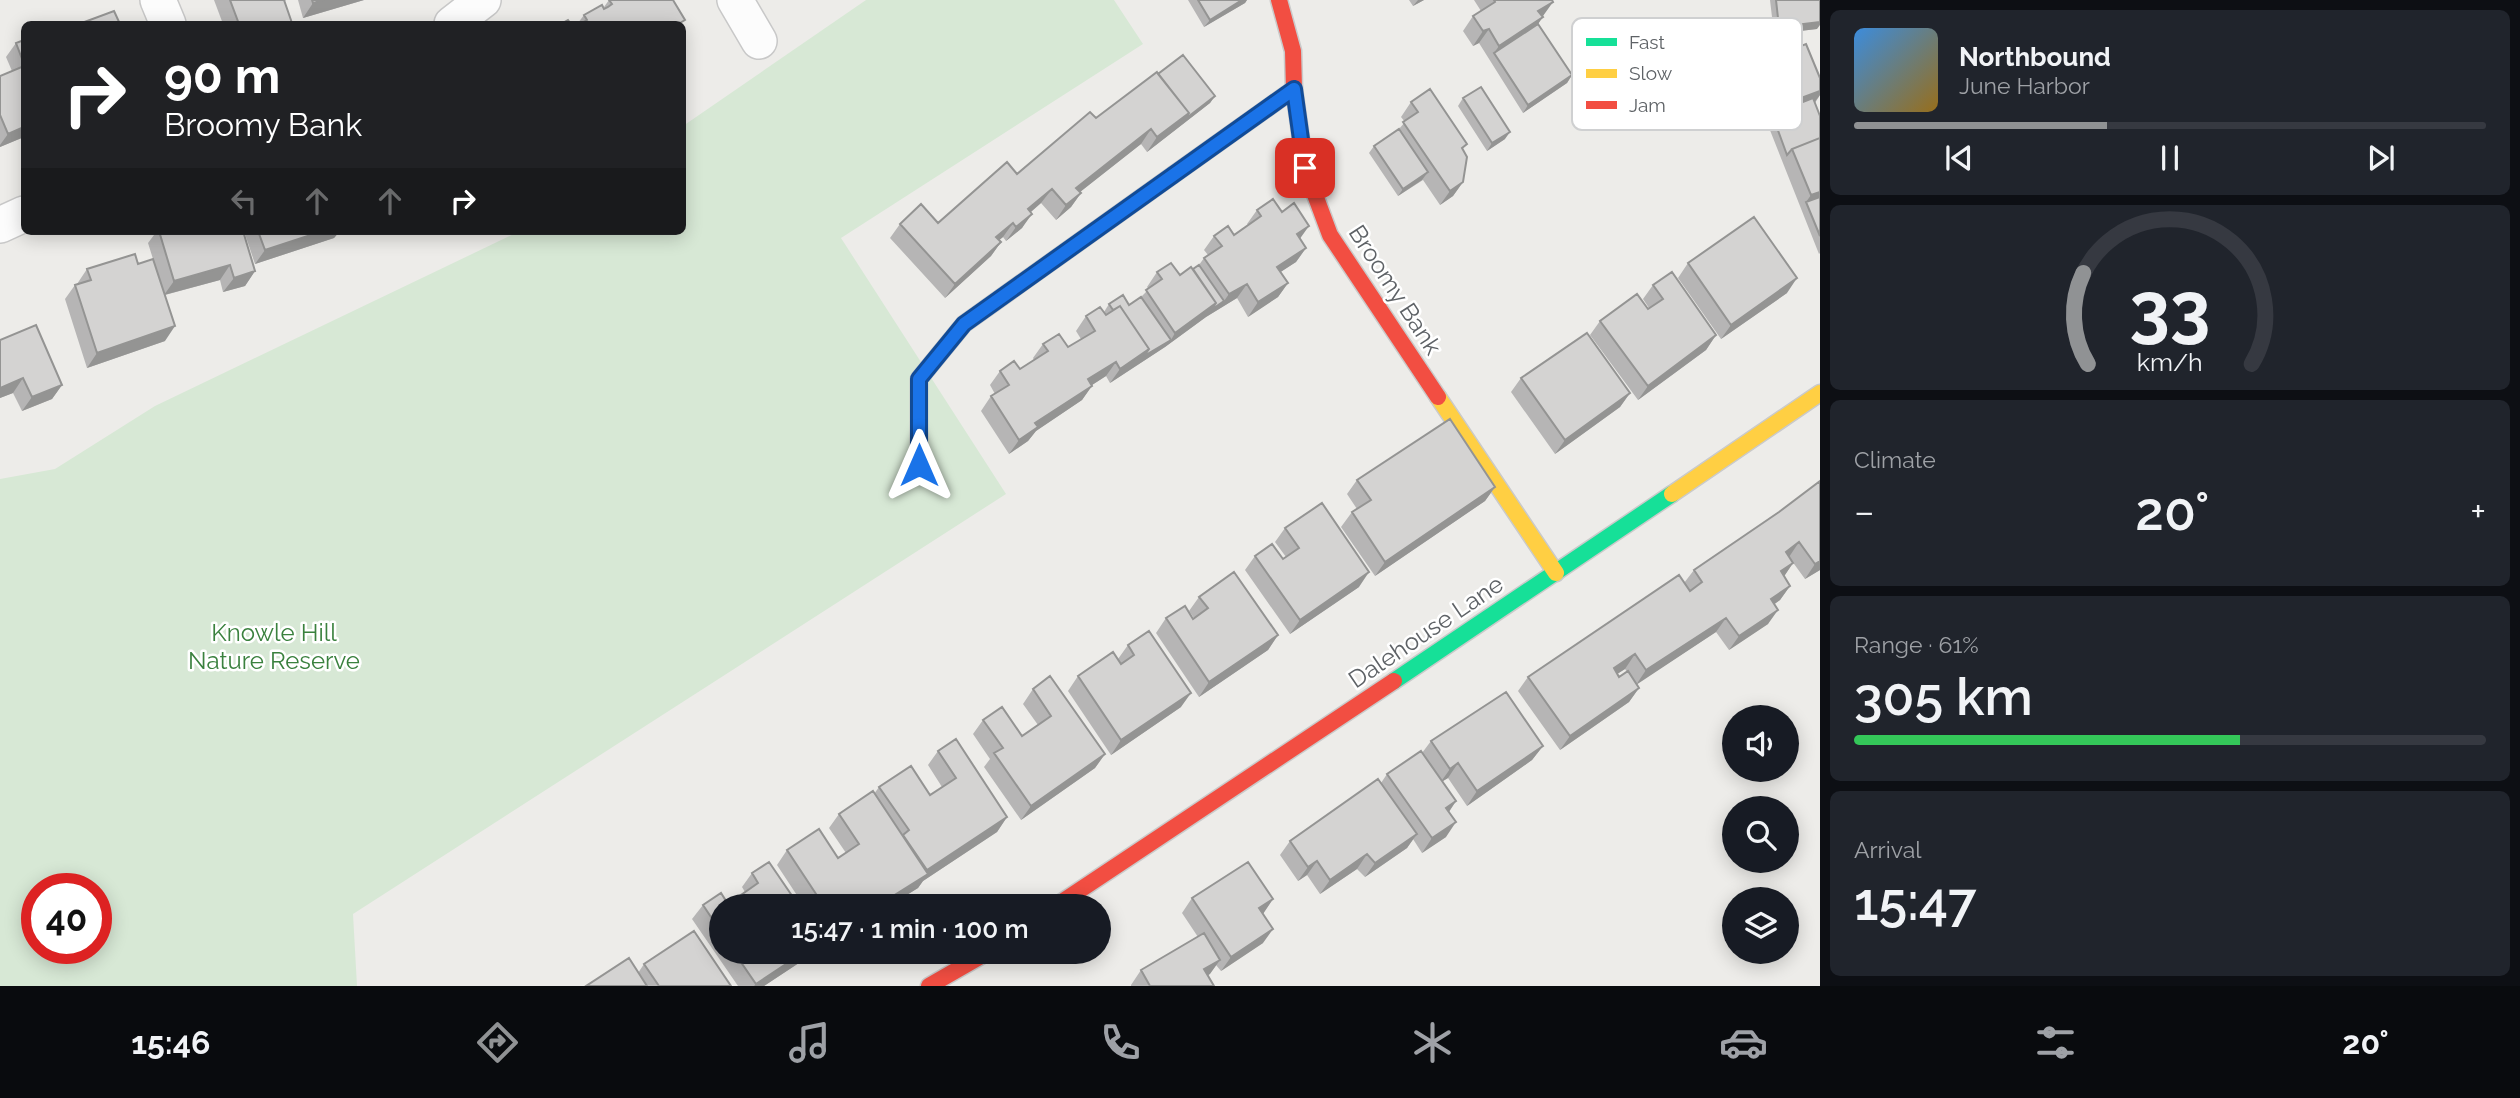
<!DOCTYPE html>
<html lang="en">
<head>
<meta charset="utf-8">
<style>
	body { margin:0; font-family:Raleway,sans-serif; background:#20242c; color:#f1f3f6; height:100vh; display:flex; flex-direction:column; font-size:26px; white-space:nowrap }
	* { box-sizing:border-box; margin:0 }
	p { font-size:23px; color:#9ea1a6 }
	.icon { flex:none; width:38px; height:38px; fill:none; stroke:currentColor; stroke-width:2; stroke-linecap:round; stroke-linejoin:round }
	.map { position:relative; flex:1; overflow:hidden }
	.details { display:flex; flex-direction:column; gap:10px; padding:10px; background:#0d0f14; width:700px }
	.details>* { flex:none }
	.hud { position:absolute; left:21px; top:21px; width:665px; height:214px; border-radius:10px; box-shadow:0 4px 18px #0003; background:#202124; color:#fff; overflow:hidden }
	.tools { position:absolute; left:1722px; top:705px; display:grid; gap:14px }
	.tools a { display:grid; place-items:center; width:77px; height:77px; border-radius:50%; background:#171b24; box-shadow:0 4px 18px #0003; font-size:35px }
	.speed { position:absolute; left:21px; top:873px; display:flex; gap:14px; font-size:35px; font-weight:700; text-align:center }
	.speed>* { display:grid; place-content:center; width:91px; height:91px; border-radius:50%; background:#171b24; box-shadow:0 4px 18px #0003; line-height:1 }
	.speed .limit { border:10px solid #d22; background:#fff; color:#111 }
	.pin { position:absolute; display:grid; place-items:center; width:60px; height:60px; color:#fff; margin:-30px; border-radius:14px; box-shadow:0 4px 10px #0006 }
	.me { position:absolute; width:77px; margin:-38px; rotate:0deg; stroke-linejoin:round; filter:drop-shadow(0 0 5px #0008) }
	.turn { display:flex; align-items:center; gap:24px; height:147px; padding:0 28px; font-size:32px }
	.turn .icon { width:91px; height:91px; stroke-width:2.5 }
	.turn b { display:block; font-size:49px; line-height:60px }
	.lanes { display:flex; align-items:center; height:66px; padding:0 28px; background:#0003; justify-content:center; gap:35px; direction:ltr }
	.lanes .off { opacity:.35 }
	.big { font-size:52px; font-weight:600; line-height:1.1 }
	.details .card { flex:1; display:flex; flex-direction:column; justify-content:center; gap:10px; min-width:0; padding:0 24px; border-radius:10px; background:#20242c }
	.details .dial { align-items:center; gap:0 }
	.dial svg { height:182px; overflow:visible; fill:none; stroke:#363941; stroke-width:7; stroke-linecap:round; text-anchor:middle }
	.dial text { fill:#f1f3f6; stroke:none }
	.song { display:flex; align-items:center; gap:21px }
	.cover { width:84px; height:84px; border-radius:10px; background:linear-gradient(135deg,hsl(210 70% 55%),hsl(40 70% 35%)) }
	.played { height:7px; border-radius:4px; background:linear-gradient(90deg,#909294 40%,#363941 40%) }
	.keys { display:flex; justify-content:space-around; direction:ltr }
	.heat { display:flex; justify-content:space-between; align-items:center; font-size:38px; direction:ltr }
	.charge { height:10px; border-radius:5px; background:linear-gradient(90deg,#34c759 61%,#363941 0) }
	.trip { position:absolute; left:709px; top:894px; width:402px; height:70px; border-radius:35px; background:#171b24; box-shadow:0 4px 18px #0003; font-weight:600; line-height:70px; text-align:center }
	.menu { display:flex; height:112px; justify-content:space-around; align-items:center; background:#090b0e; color:#9ea1a6 }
	.menu .icon { width:49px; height:49px }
	.menu .current { color:#909294 }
	.menu b { font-size:32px; color:#f1f3f6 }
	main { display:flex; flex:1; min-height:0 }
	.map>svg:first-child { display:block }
	.green { fill:#d7e8d5; fill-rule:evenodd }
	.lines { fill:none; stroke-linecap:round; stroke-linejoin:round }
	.street-casing { stroke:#c8c8c8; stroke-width:38 }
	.fast-casing { stroke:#cacaca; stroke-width:19 }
	.slow-casing { stroke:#cacaca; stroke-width:19 }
	.jam-casing { stroke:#cacaca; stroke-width:19 }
	.street { stroke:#fcfcfc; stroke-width:35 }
	.fast { stroke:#16e098; stroke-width:16 }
	.slow { stroke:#ffcf43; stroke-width:16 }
	.jam { stroke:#f24e42; stroke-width:16 }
	.wall { fill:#b6b5b5; fill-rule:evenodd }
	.shaded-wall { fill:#949493 }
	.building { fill:#d4d3d2; stroke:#949493; stroke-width:2 }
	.route-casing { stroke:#114b97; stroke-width:18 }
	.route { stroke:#1a73e8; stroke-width:12 }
	.labels { text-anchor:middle; stroke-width:5; stroke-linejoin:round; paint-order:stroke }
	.street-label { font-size:24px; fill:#5e6266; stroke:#fff }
	.park-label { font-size:24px; fill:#3a813e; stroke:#fff }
	.key { fill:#fff; stroke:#cfd0d1; stroke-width:2 }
	.key-label { font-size:19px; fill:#5e6266 }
</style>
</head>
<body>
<main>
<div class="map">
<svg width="1820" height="986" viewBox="0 0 1820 986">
	<rect width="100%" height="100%" fill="#edece9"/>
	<path class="green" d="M866 0H1114L1143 44 841 238 1006 494 353 914 357 986H0V479L55 469 155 406 520 231H682L683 126ZM37 889H96V948H37Z"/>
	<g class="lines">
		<g class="street-casing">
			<path id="street" d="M158 0 168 24
				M735 0 759 41
				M452 24 483 0
				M0 225 24 214"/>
		</g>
		<g class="fast-casing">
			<path id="fast" d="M919 465V379L964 324 1173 175
				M1394 681 1672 494"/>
		</g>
		<g class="slow-casing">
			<path id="slow" d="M1173 175 1294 89
				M1438 397 1556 573
				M1672 494 1820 393"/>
		</g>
		<g class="jam-casing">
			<path id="jam" d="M1279 0 1293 51 1294 89 1305 168 1330 235 1438 397
				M1056 906 1394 681
				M929 986 988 952"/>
		</g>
		<use href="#street" class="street"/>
		<use href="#fast" class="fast"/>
		<use href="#slow" class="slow"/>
		<use href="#jam" class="jam"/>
	</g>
	<path class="wall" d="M214 0H286L284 2 292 23 291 24H223Z
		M298 0H364L303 18Z
		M609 0 682 24H580L578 23 584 15 605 8 604 7Z
		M1188 0H1247L1245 3 1204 27Z
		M1409 0H1424L1413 6Z
		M1474 0H1552L1538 24 1572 75 1567 83 1523 113 1479 43 1473 46 1463 31 1473 16 1481 11Z
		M1770 0H1820L1817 29 1774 34Z
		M24 40V137L0 147V76L12 71 6 57 16 43Z
		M1758 63 1820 95 1815 103 1820 116V253L1819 254 1762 110 1747 115 1740 112 1735 101 1738 93Z
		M1158 74 1215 96 1210 103 1147 152 1141 144 1080 192 1081 193 1071 207 1056 220 1041 203 1031 212 1022 228 1006 241 1003 237 999 240 1001 242 991 256 945 298 890 238 900 224 938 223 1017 174Z
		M1463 98 1505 139 1487 151 1458 106Z
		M1411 102 1463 150V182L1453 196 1440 205 1423 180 1398 196 1369 153 1374 146 1399 129 1405 122 1401 117Z
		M1257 210 1300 239 1306 248 1296 262 1280 272 1288 283 1278 297 1248 317 1237 298 1206 317 1165 347 1110 383 1106 376 1092 385 1082 400 1036 431 1028 441 1009 454 981 411 991 396 995 394 990 385 1000 371 1020 369 1034 360 1033 358 1043 344 1068 347 1081 339 1076 331 1086 316 1106 315 1104 312 1109 304 1129 305 1141 297 1149 289 1147 287 1157 272 1180 275 1193 269 1199 265 1204 258 1208 255 1204 250 1214 236 1234 235 1248 225 1247 224Z
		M157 231H243L255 271 245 286 223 292 220 280 165 295V341L87 368 65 299 75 285 77 284 87 269 138 264 153 259 148 243Z
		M244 231H340L334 238 255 264Z
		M1688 263 1787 293 1721 339 1678 278Z
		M1653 285 1716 335 1706 350 1638 400 1590 335 1600 321 1649 308 1643 299Z
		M0 340 62 385 52 399 22 411 13 393 0 398Z
		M1521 378 1630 393 1620 407 1555 454 1511 392Z
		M1357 480 1495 487 1485 501 1375 576 1341 527 1352 512 1357 509 1347 494Z
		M1820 481V570L1805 579 1789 557 1793 563 1784 576 1790 586 1780 600 1774 604 1768 624 1729 650 1716 632 1636 684 1639 688 1629 702 1560 750 1518 691 1528 677 1684 583 1694 570 1779 512ZM1625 669 1627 672 1619 677 1617 674Z
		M1285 528 1359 587 1290 634 1245 570 1255 556 1283 559 1286 557 1275 542Z
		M1199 597 1278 635 1268 650 1199 697 1156 633 1166 618H1194L1189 611Z
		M1128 645 1181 707 1111 755 1068 691 1078 676 1118 659Z
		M1033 689 1105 754 1095 768 1021 820 984 767 990 759 973 734 983 720 1022 736 1038 725 1023 704Z
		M1431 741 1543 746 1532 760 1467 806 1448 778 1442 781 1456 801 1449 812 1446 837 1422 853 1413 839 1407 848 1365 877 1357 869 1320 894 1307 875 1298 881 1280 855 1290 841 1381 783 1387 774 1422 753Z
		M938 751 1007 817 997 832 923 881 918 888 889 906H804L777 865 787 850 838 858 846 853 829 828 839 814 874 794 879 787 930 795 942 787 928 765Z
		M752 873 799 906H721V952H813L811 955 764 986H738L692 919 703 905 728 904 745 892 742 887Z
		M1192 898 1273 899 1263 913V943L1221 971 1216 965 1208 975 1214 986H1131V985L1141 970 1198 937 1182 913Z
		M644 964 731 986H586L638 973Z"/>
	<path class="shaded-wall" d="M324 0H364L303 18 313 3Z
		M1242 0H1247L1245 3 1204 27 1210 20Z
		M1418 0H1424L1413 6Z
		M1553 2 1543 16 1528 26 1538 11Z
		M1543 17 1533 31 1494 53 1499 46Z
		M1820 22V25L1817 29 1774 34 1779 27Z
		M1489 29 1479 43 1473 46 1483 31Z
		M1572 75 1567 83 1523 113 1528 105Z
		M1820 91V95L1814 103 1772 114 1777 107Z
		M1215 96 1210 103 1147 152 1157 137 1189 113Z
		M1772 96 1762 110 1747 115 1740 112 1750 98Z
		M24 127V137L0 147V145L8 134Z
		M1151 129 1141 144 1066 203 1076 188Z
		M1510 132 1505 139 1487 151 1492 143Z
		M1428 172 1422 180 1398 196 1403 189Z
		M1463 182 1453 196 1440 205 1450 191Z
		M1052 189 1041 203 1018 223 1028 209Z
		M1820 192V202H1806L1811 195Z
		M1081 193 1071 207 1056 220 1066 205Z
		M1032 214 1022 228 1006 241 1016 227Z
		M1013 223 1003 237 986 251 996 237Z
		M1309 226 1299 240 1297 234Z
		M323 231H340L334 238 255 264 265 250Z
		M350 231H360L348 235Z
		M1001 242 991 256 945 298 955 284Z
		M1306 248 1296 262 1267 281 1277 267Z
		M230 265 220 280 164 295 174 281Z
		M255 271 245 286 223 292 234 278Z
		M1797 278 1787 293 1721 339 1731 325Z
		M1288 283 1278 297 1248 317 1258 302Z
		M1247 284 1237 298 1206 317 1165 347 1110 383 1120 369 1149 349 1171 340 1175 333 1216 303 1224 301 1229 294Z
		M175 326 165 341 87 368 97 353Z
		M1716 335 1706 350 1638 400 1648 386Z
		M1116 362 1106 376 1078 394 1088 379Z
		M23 378 13 393 0 398V388Z
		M62 385 52 399 22 411 32 397Z
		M1092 386 1082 400 1036 431 1028 441 1009 454 1019 440 1035 423Z
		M1630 393 1620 407 1555 454 1565 440Z
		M1495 487 1485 501 1375 576 1385 562Z
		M1799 542 1789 557 1775 566 1786 552Z
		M1820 561V570L1805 579 1815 564Z
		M1793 563 1783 578 1781 571Z
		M1369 572 1359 587 1290 634 1300 620Z
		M1790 586 1780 600 1761 614 1771 599Z
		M1778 610 1768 624 1729 650 1739 636Z
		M1726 618 1716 632 1636 685 1646 670Z
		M1278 635 1268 650 1199 697 1209 682Z
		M1635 654 1625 669 1603 683 1614 668Z
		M1639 688 1629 702 1560 750 1570 736Z
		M1191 693 1181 707 1111 755 1121 740Z
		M1543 746 1532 760 1467 806 1477 791Z
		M1105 754 1095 768 1021 820 1031 806Z
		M1458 763 1448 778 1440 783 1450 769Z
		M1456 801 1446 816V808Z
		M1007 817 997 832 923 881 918 888 889 906H877L922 878 927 870Z
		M1456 822 1446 837 1422 853 1432 838Z
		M1417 834 1407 848 1365 877 1375 863Z
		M1367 854 1357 869 1320 894 1330 880Z
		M1317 861 1307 875 1298 881 1308 867Z
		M1273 899 1263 914 1259 908Z
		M1273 929 1263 943 1221 971 1231 957Z
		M804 952H813L811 955 764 986H754L756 984Z
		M1220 960 1210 974 1194 984 1204 969Z"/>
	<path class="building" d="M230 0H284L292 23 289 24H239Z
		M312 0H324L313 3Z
		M609 0H673L685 20 678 24H583L582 23 587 20 584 15 602 5 604 9 608 7 612 4Z
		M1198 0H1242L1210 20Z
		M1494 0H1552L1553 2 1538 11 1543 17 1499 46 1489 29 1483 31 1473 16 1495 2Z
		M1776 0H1820V22L1779 27Z
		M114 11 120 24H79Z
		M568 20 571 24H561Z
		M1538 24 1572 75 1528 105 1494 53Z
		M24 40V64L16 43Z
		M1806 44 1820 78V91L1777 107 1772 96 1757 100 1750 98 1745 87 1748 79 1762 74 1758 63Z
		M1183 55 1215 96 1184 120 1189 113 1158 74Z
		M24 66V127L8 134 0 115V76Z
		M1157 72 1189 113 1157 137 1151 129 1076 188 1081 193 1066 205 1052 189 1028 209 1032 214 1016 227 1013 223 996 237 1001 242 955 284 900 224 921 204 938 223 1007 162 1017 174 1090 112 1096 118Z
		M1481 87 1510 132 1492 143 1463 98Z
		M1430 89 1467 144 1462 148 1467 157 1463 182 1450 191 1403 122 1418 112 1411 102Z
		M1813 98 1820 116V138L1792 149 1787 155 1772 114Z
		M1399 129 1428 172 1403 189 1374 146Z
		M1820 138V192L1811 195 1792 149Z
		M1820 197V236L1806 202Z
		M1273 199 1282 212 1294 203 1309 226 1297 234 1306 248 1277 267 1288 283 1258 302 1247 284 1229 294 1204 258 1222 246 1214 236 1228 226 1234 235 1261 216 1257 210Z
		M1754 217 1797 278 1731 325 1688 263Z
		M159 231H243L255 271 234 278 230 265 174 281Z
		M258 231H323L265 250Z
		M135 254 138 264 153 259 175 326 97 353 75 285 91 280 87 269Z
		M1171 263 1180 275 1191 267 1216 303 1175 333 1146 290 1162 279 1157 272Z
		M1199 265 1224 301 1211 310 1216 303 1193 269Z
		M1672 272 1716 335 1648 386 1600 321 1637 294 1648 309 1663 299 1653 285Z
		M1123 295 1129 305 1141 297 1171 340 1144 356 1149 349 1120 306 1113 310 1109 304Z
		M1120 306 1149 349 1120 369 1116 362 1088 379 1092 386 1035 423 1038 427 1019 440 991 396 1009 385 1000 371 1014 361 1020 369 1048 351 1043 344 1059 334 1068 347 1095 331 1086 316 1100 307 1106 315Z
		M36 325 62 385 32 397 23 378 0 388V340Z
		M1587 333 1630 393 1565 440 1521 378Z
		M1450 419 1495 487 1385 562 1352 512 1371 500 1357 480Z
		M1820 481V561L1815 564 1799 542 1786 552 1793 563 1781 571 1790 586 1771 599 1778 610 1739 636 1726 618 1646 670 1635 654 1614 668 1619 677 1628 671 1639 688 1570 736 1528 677 1679 575 1690 591 1702 582 1694 570 1779 512Z
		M1322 503 1369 572 1300 620 1255 556 1272 544 1283 559 1299 548 1285 528Z
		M1234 572 1278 635 1209 682 1166 618 1185 606 1193 619 1208 608 1199 597Z
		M1149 631 1191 693 1121 740 1078 676 1113 652 1121 664 1134 655 1128 645Z
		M1050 676 1105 754 1031 806 994 753 1003 748 983 720 1002 707 1022 736 1051 716 1033 689Z
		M1506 692 1543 746 1477 791 1458 763 1450 769 1431 741Z
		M956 739 1007 817 927 870 903 835 909 830 879 787 911 766 930 795 956 778 938 751Z
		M1421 751 1456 801 1446 808 1456 822 1432 838 1387 774Z
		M1378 779 1417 834 1375 863 1367 854 1330 880 1317 861 1308 867 1290 841Z
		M873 791 928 874 877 906H824L787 850 819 829 838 858 859 844 839 814Z
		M769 862 799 906H721V932L703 905 721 893 728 904 758 883 752 873Z
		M1248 862 1273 899 1259 908 1273 929 1231 957 1192 898Z
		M694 931 731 986H659L644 964Z
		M1204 933 1220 960 1204 969 1214 986H1150L1141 970Z
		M734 952H804L756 984Z
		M629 958 647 986H586Z"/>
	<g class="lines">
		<g class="route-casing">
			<path id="route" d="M919 465V379L964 324 1294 89 1305 168"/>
		</g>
		<use href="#route" class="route"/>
	</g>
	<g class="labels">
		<g class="street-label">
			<text transform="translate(1395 290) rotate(57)" y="8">Broomy Bank</text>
			<text transform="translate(1426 632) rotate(-34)" y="8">Dalehouse Lane</text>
		</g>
		<g class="park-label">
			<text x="274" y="641">Knowle Hill<tspan x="274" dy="28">Nature Reserve</tspan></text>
		</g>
	</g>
	<rect x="1572" y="18" width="230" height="112" rx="10" class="key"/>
	<rect x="1586" y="38" width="31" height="8" fill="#16e098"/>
	<rect x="1586" y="69" width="31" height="9" fill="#ffcf43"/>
	<rect x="1586" y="101" width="31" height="8" fill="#f24e42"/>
	<g class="key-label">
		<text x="1629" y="49">Fast</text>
		<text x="1629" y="80">Slow</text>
		<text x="1629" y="112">Jam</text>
	</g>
</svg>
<div class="tools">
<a><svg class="icon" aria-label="sound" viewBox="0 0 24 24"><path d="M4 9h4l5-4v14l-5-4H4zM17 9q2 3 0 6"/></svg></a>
<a><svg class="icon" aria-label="search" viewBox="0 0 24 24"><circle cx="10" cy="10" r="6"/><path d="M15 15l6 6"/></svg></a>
<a><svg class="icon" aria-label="layers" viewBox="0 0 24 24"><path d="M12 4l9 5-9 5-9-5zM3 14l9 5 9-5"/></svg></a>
</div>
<div class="speed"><div class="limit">40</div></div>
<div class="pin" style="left:1305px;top:168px;background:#d93025"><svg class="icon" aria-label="arrive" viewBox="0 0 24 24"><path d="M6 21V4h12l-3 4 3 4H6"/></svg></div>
<svg class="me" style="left:919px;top:465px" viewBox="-20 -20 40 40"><path d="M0-17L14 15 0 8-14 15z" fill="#1a73e8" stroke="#fff" stroke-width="4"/></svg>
<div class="trip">15:47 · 1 min · 100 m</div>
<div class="hud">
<div class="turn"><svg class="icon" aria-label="right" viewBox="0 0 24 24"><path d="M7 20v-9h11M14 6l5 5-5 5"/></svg><div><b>90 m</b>Broomy Bank</div></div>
<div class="lanes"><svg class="icon off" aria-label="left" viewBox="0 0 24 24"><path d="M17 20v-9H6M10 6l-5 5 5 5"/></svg><svg class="icon off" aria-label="ahead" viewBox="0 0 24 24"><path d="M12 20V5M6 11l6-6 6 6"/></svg><svg class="icon off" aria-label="ahead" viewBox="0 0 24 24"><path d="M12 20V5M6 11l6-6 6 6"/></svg><svg class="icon" aria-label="right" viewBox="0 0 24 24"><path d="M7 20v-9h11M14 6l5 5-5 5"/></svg></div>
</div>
</div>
<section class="details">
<div class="card">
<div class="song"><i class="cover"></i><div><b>Northbound</b><p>June Harbor</p></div></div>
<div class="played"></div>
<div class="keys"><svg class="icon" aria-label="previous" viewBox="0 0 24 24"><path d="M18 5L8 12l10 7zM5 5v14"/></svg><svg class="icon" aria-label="pause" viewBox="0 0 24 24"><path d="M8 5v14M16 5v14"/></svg><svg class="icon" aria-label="next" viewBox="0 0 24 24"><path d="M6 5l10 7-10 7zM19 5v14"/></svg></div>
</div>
<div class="card dial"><svg viewBox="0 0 100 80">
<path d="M14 69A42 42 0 1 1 86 69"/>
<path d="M14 69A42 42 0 0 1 12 29" stroke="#909294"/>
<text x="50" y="56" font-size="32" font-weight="700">33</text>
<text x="50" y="72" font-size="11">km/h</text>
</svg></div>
<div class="card"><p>Climate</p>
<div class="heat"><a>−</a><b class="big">20°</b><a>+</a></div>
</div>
<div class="card"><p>Range · 61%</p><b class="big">305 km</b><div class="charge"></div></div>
<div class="card"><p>Arrival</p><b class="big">15:47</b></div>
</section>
</main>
<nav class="menu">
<b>15:46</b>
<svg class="icon current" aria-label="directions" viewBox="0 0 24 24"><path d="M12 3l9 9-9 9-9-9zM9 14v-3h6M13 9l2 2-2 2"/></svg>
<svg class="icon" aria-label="music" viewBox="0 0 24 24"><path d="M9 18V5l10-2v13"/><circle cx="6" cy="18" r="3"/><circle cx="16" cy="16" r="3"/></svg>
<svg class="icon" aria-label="phone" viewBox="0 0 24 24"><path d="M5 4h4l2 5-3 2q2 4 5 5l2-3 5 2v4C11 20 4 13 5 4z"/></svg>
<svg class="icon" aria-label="climate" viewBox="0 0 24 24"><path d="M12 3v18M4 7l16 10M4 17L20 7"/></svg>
<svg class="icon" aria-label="car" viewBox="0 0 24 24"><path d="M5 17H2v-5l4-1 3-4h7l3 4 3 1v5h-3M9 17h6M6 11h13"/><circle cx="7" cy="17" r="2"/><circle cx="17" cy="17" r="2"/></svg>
<svg class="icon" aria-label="filters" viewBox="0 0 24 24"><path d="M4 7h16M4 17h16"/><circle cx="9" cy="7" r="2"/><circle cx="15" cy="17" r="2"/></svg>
<b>20°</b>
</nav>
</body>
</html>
